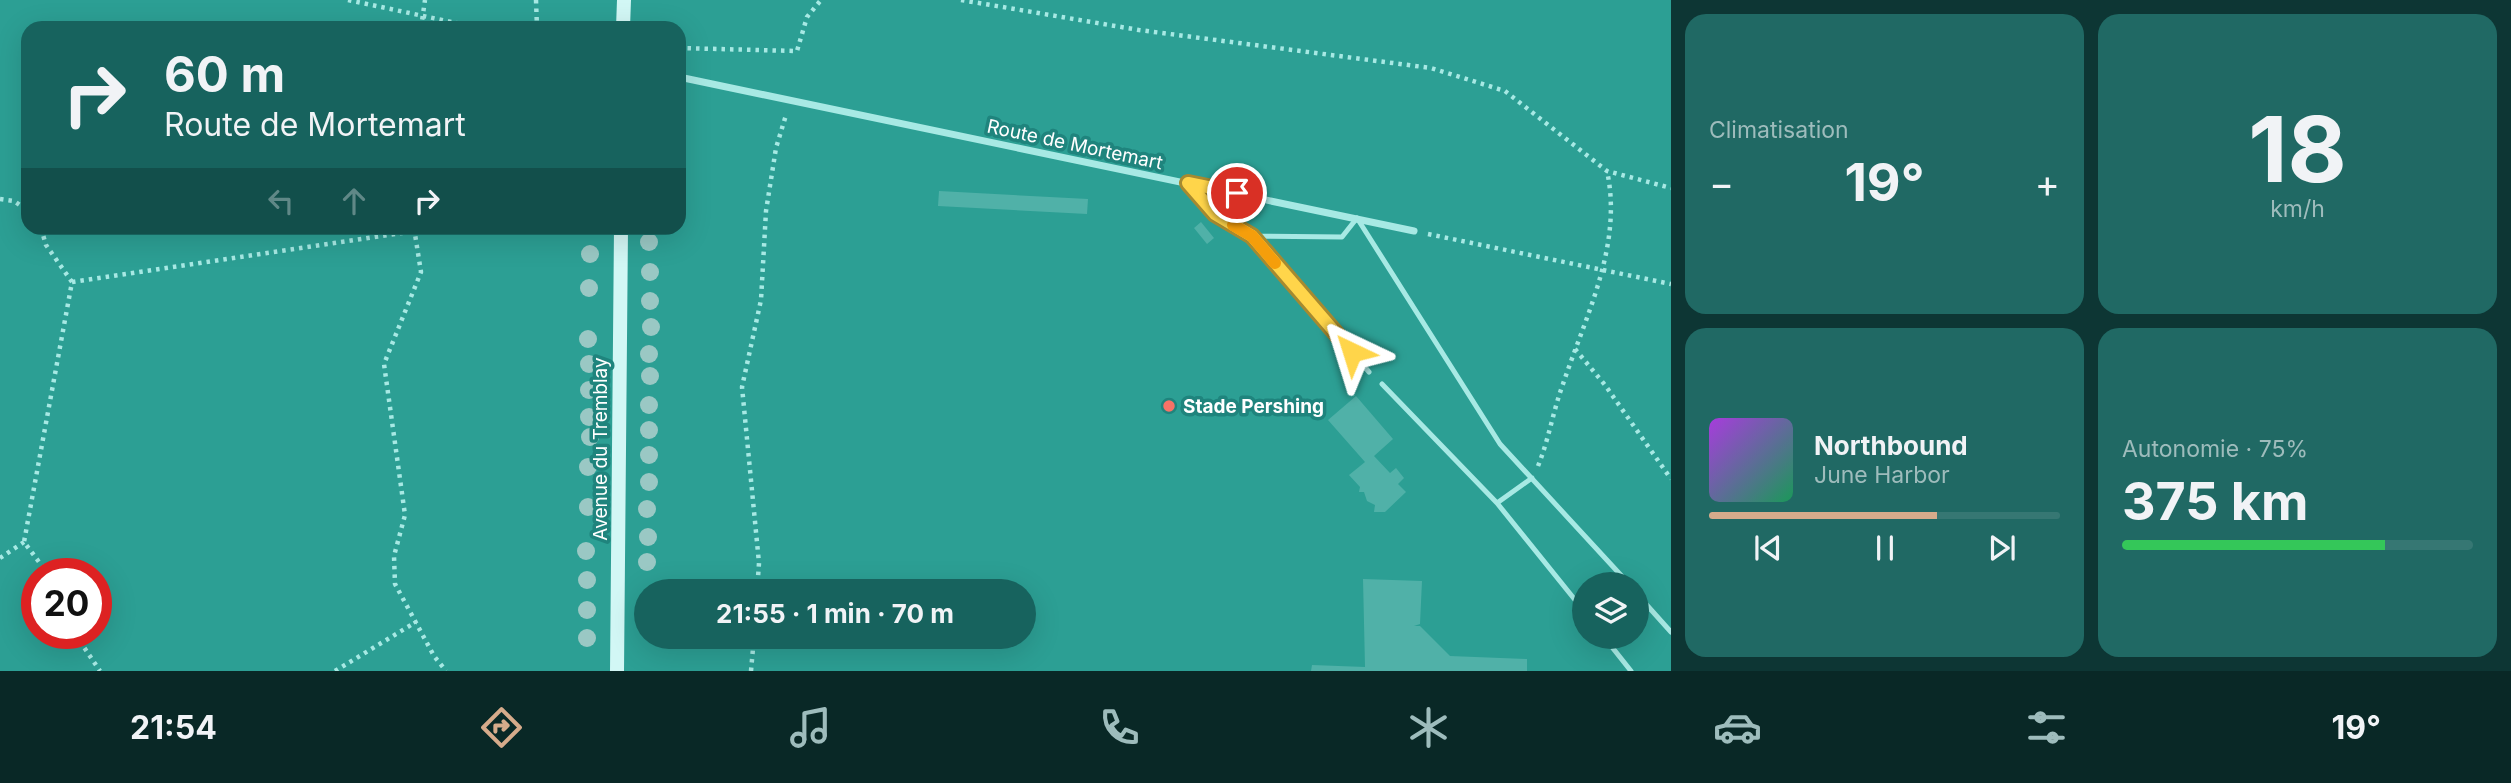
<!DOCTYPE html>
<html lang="fr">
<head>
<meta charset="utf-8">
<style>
	body { margin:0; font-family:Inter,sans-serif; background:#206964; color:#f1f3f6; height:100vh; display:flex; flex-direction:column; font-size:26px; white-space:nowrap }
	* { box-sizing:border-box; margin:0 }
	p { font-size:23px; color:#9ebcbc }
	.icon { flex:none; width:38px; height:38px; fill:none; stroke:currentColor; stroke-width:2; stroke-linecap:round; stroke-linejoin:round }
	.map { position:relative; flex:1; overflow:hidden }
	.panel { display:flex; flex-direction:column; gap:14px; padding:14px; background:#0d3634; width:840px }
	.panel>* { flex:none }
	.top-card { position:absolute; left:21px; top:21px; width:665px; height:214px; border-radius:21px; box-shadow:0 7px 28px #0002; background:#17635e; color:#f1f3f6; overflow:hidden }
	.controls { position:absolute; left:1572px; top:572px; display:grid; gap:14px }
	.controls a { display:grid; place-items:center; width:77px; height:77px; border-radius:50%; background:#17635e; box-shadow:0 7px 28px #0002; font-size:35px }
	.speed { position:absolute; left:21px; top:558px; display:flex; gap:14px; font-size:35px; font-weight:700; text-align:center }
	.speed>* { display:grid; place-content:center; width:91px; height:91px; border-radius:50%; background:#17635e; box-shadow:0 7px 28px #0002; line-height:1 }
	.speed .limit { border:10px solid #d22; background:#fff; color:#111 }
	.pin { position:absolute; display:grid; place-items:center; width:60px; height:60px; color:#fff; margin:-30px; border:4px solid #fff; border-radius:50%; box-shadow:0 2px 7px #0007 }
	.me { position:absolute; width:77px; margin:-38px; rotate:319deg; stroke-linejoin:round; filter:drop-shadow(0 0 5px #0008) }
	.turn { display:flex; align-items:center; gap:24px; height:147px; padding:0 28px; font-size:32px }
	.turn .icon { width:91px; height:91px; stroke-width:2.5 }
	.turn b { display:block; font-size:49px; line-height:60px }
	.lanes { display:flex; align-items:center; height:66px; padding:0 28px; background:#0003; justify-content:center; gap:35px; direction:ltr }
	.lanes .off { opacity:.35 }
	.big { font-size:52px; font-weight:700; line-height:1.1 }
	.panel .tile { flex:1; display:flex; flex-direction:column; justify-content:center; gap:10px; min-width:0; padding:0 24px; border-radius:21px; background:#206964 }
	.panel .dial { align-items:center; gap:0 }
	.dial b { font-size:91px; line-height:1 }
	.song { display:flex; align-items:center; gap:21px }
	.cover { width:84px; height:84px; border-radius:10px; background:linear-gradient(135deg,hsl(280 70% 55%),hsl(150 70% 35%)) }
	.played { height:7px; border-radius:4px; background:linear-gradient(90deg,#d6ab8b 65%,#367773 65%) }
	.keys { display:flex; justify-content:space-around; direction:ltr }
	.heat { display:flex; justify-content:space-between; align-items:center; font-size:38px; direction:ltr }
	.charge { height:10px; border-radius:5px; background:linear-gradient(90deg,#34c759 75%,#367773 0) }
	.panel .tiles { flex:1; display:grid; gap:14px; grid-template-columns:repeat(2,1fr) }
	.trip { position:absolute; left:634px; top:579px; width:402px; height:70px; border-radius:35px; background:#17635e; box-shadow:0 7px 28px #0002; font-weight:700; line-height:70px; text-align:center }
	.tab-bar { display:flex; height:112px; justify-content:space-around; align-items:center; background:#092826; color:#9ebcbc }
	.tab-bar .icon { width:49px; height:49px }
	.tab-bar .active { color:#d6ab8b }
	.tab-bar b { font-size:32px; color:#f1f3f6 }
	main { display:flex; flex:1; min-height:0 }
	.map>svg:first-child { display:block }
	.green { fill:#2c9f94; fill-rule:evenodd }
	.building { fill:#50b1a8 }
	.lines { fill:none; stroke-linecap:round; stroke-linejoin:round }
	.path { stroke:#a7e9e4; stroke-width:4.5; stroke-dasharray:3.5 5; stroke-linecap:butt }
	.service { stroke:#a7e9e4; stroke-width:5 }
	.minor { stroke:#a7e9e4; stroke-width:7 }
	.secondary { stroke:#d2f7f5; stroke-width:14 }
	.tree { fill:#9ac8c4 }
	.route-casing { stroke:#a68a30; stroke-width:18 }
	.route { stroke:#ffd54a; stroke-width:12 }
	.slow { stroke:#f59e0b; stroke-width:12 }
	.poi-dot { fill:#f77267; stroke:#1f847d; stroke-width:2.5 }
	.labels { text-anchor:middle; stroke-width:7; stroke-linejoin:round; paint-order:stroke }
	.street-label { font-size:19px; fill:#fff; stroke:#1f847d }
	.poi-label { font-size:19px; font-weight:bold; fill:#fff; stroke:#1f847d; text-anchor:start }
</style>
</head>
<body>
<main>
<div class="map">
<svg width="1671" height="671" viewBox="0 0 1671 671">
	<rect width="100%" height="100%" fill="#1f847d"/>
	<path class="green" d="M0 0H1671V671H0ZM28 28H679V228H28ZM37 574H96V634H37ZM1584 584H1636V637H1584ZM646 592H1024V637H646Z"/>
	<path class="building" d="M939 191 1088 199 1087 214 938 206Z
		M1201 222 1214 238 1207 244 1194 228Z
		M1356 396 1393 439 1374 456 1390 473 1396 468 1404 478 1398 484 1406 492 1385 512H1374L1375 505 1367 501 1364 492H1359L1360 487 1349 475 1365 462 1328 420Z
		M1363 579 1422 581 1420 624 1414 626H1420L1450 656 1527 659V671H1311L1312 665 1365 667Z"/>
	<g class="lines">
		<path class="path" d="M348 0 480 28
			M536 0 537 28
			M961 0 1139 30 1431 68 1505 91 1607 171 1671 188
			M421 28 425 0
			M679 48 797 51 807 17 821 0
			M0 199 14 201 28 211
			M41 228 46 245 72 282 24 542 48 574
			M414 228 421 272 384 364 405 515 394 556 395 584 434 656 446 671
			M1428 234 1671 284
			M72 282 415 231
			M1575 349 1605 385 1671 479
			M1538 466C1549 439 1553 411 1563 384 1586 315 1623 245 1607 171
			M0 558 24 542
			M757 592 759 563 742 387 761 300 766 211 776 148 786 115
			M75 634 100 671
			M335 671 416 622
			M751 671 754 637"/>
		<path class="service" d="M1188 183 1215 214 1252 236 1369 372
			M1252 236 1342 237 1357 218 1500 444 1629 584
			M1382 384 1497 503
			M1532 478 1497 503 1584 611
			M1636 593 1671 632
			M1604 637 1631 671"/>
		<path class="minor" d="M679 77 1414 231"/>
		<path class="secondary" d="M623 28 624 0
			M617 671 621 228"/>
	</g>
	<g class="tree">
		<circle cx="649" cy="242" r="9"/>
		<circle cx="590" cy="254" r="9"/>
		<circle cx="650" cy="272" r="9"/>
		<circle cx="589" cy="288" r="9"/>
		<circle cx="650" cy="301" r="9"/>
		<circle cx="651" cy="327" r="9"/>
		<circle cx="588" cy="339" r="9"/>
		<circle cx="649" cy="354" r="9"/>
		<circle cx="589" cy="364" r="9"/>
		<circle cx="650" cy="376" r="9"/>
		<circle cx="589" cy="390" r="9"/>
		<circle cx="649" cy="405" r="9"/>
		<circle cx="589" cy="417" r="9"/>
		<circle cx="649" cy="430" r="9"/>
		<circle cx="590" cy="437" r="9"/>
		<circle cx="649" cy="455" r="9"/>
		<circle cx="588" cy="467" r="9"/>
		<circle cx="649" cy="482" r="9"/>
		<circle cx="588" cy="507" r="9"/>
		<circle cx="647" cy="509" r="9"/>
		<circle cx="648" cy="537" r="9"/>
		<circle cx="586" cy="551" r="9"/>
		<circle cx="647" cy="562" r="9"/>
		<circle cx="587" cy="580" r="9"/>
		<circle cx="587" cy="610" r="9"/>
		<circle cx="587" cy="638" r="9"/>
	</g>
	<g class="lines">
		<g class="route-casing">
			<path id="route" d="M1237 193 1188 183 1215 214 1252 236 1352 352"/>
		</g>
		<use href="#route" class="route"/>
		<path class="slow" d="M1233 225 1252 236 1275 263"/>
	</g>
	<circle class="poi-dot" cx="1169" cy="406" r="7"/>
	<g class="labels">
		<g class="street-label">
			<text transform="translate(1075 144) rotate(12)" y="7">Route de Mortemart</text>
			<text transform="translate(600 449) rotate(-90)" y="7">Avenue du Tremblay</text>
		</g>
		<g class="poi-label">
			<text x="1183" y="413">Stade Pershing</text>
		</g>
	</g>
</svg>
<div class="controls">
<a><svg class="icon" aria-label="layers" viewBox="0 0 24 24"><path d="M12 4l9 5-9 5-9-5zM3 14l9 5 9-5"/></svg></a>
</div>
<div class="speed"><div class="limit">20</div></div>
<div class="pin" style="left:1237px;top:193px;background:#d93025"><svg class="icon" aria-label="arrive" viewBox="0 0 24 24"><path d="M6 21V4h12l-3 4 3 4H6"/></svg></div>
<svg class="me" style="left:1352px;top:352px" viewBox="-20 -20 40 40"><path d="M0-17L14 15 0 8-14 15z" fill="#ffd54a" stroke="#fff" stroke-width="4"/></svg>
<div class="trip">21:55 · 1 min · 70 m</div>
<div class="top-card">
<div class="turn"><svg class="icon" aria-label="right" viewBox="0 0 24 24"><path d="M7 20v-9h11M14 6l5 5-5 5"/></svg><div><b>60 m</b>Route de Mortemart</div></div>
<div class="lanes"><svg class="icon off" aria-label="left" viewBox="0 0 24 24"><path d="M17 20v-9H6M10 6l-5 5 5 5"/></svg><svg class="icon off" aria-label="ahead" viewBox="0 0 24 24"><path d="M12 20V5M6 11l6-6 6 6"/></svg><svg class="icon" aria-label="right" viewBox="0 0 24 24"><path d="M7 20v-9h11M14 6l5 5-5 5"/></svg></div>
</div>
</div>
<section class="panel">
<div class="tiles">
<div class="tile"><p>Climatisation</p>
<div class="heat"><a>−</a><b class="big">19°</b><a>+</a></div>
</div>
<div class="tile dial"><b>18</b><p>km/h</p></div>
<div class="tile">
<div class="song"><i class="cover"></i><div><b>Northbound</b><p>June Harbor</p></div></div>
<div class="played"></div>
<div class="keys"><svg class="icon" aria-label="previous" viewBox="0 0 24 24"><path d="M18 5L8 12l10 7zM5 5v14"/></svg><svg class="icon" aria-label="pause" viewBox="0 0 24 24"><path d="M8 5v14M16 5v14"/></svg><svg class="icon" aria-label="next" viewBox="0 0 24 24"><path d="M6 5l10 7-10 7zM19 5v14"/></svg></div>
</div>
<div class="tile"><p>Autonomie · 75%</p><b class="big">375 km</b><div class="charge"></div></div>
</div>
</section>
</main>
<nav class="tab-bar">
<b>21:54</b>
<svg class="icon active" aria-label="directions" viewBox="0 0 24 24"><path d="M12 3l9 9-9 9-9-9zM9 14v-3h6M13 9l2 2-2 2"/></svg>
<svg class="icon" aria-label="music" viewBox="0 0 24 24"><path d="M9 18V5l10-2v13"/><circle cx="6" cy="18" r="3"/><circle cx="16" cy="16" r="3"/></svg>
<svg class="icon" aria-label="phone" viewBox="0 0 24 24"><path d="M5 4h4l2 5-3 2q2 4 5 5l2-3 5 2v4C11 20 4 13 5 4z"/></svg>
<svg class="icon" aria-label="climate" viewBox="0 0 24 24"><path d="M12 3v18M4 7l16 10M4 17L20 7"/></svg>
<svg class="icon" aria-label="car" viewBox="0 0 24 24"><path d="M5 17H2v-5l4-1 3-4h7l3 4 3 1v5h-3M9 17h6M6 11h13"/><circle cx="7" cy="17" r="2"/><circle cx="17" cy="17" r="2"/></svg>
<svg class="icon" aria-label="filters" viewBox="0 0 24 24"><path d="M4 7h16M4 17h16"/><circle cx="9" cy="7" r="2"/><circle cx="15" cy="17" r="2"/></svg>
<b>19°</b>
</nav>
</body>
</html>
